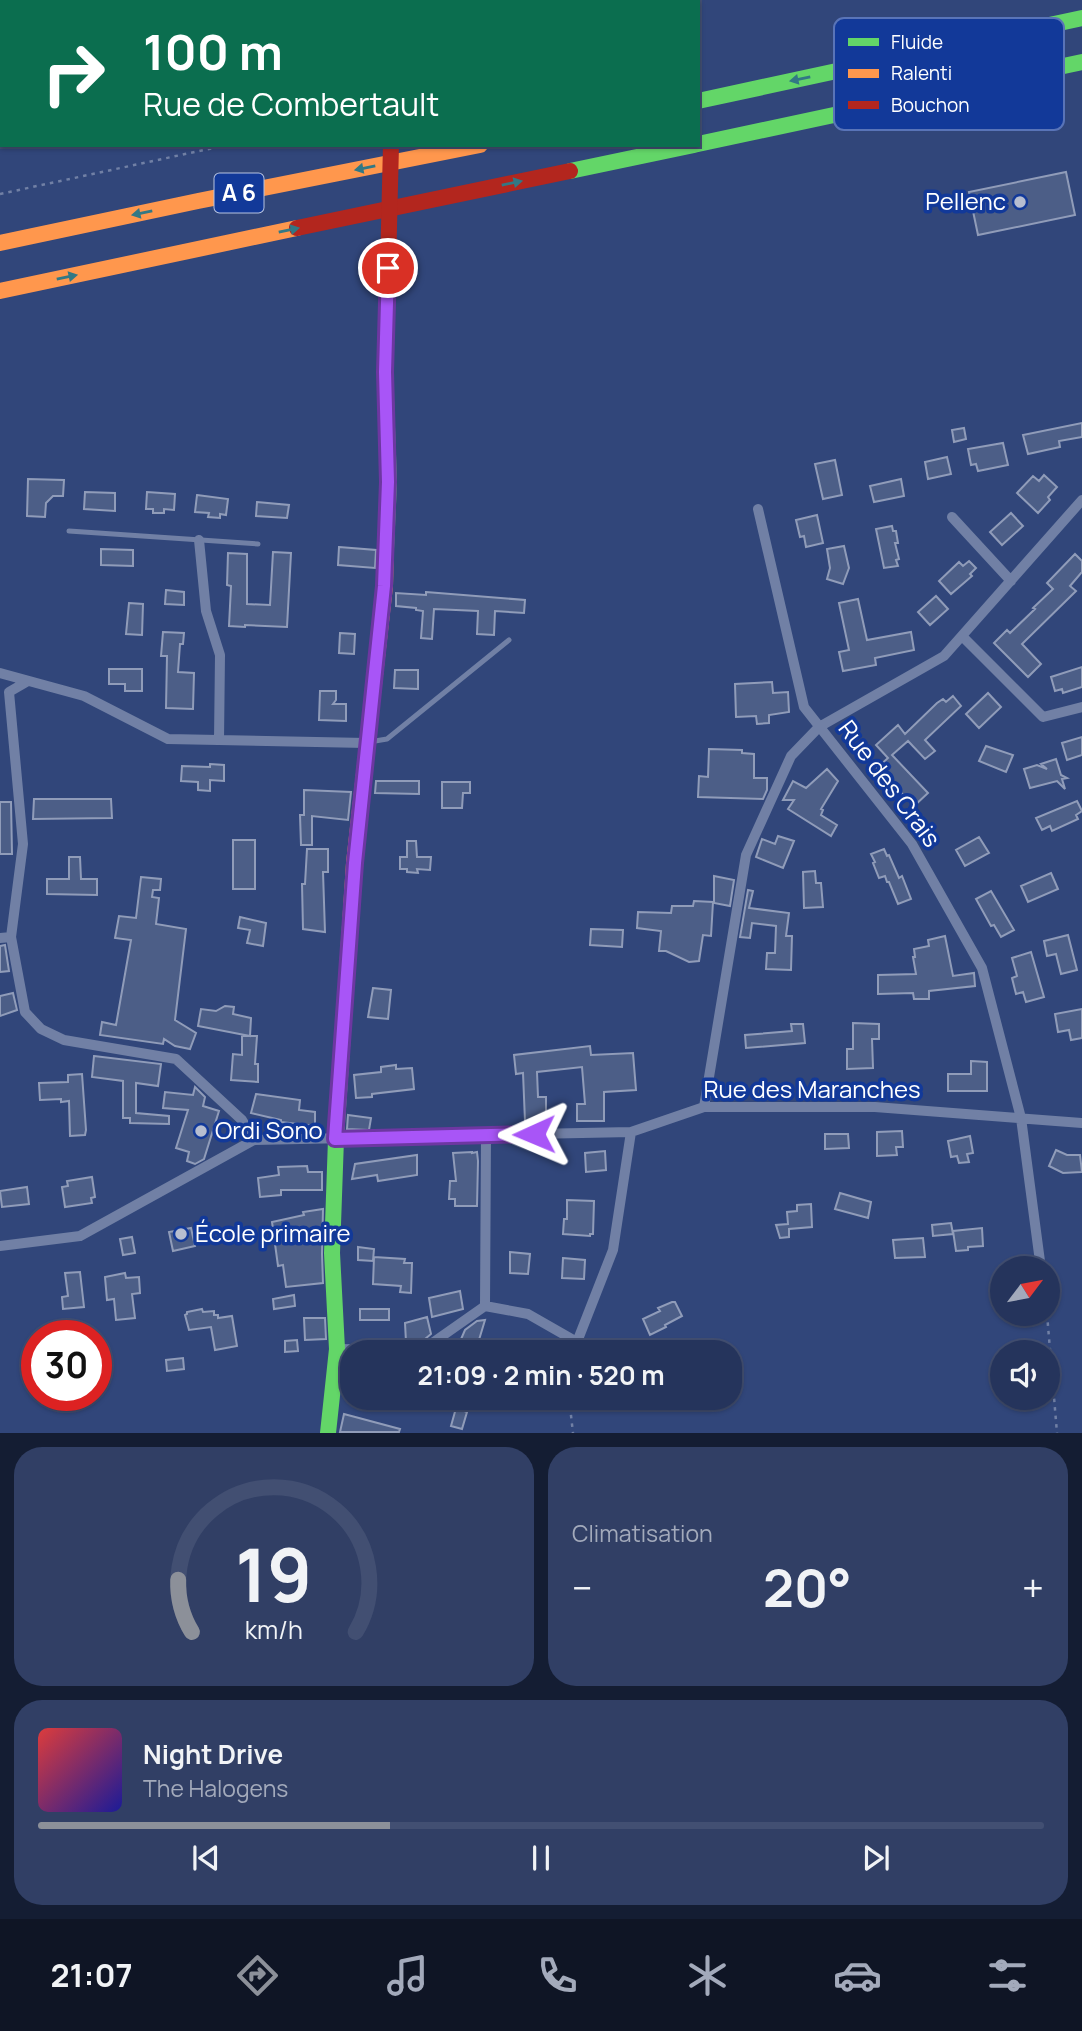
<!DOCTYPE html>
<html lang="fr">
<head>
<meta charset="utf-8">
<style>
	body { margin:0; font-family:Manrope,sans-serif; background:#313f65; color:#f1f3f6; height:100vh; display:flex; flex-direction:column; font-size:26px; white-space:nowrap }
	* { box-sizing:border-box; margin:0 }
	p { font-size:23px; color:#a3aabb }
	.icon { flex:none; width:38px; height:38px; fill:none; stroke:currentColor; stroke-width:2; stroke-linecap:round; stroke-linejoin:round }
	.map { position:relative; height:1433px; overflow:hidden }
	.details { display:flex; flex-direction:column; gap:14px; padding:14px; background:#141d33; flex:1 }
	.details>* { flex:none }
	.top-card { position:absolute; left:0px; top:0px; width:700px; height:147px; box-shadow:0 2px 5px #0004,0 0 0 2px #424f72; background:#0b6e4f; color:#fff; overflow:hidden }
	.needle { width:46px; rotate:58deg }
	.tools { position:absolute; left:990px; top:1256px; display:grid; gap:14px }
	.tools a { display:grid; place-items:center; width:70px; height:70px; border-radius:50%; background:#25345c; box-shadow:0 2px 5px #0004,0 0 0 2px #424f72; font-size:35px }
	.speed { position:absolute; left:21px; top:1320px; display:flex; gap:14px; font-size:35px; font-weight:700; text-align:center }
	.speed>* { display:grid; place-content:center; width:91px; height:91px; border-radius:50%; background:#25345c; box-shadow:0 2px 5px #0004,0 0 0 2px #424f72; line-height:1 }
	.speed .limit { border:10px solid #d22; background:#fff; color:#111 }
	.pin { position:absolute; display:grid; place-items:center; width:60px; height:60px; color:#fff; margin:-30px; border:4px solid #fff; border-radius:50%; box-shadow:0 2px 7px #0007 }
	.me { position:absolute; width:77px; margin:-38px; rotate:269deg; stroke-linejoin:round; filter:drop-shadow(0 0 5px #0008) }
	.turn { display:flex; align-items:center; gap:24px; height:147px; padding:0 28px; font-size:32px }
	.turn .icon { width:91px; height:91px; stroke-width:2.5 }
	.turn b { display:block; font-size:49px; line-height:60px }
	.big { font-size:52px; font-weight:700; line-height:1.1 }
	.details .card { flex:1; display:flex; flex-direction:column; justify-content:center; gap:10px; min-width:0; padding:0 24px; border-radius:28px; background:#313f65 }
	.details .dial { align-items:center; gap:0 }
	.dial svg { height:182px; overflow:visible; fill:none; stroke:#424f72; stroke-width:7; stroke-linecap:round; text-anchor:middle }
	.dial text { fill:#f1f3f6; stroke:none }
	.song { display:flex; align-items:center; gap:21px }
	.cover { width:84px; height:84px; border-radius:10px; background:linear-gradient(135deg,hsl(0 70% 55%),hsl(240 70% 35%)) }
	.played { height:7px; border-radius:4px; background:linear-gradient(90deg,#8c9099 35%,#424f72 35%) }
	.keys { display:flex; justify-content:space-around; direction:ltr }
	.heat { display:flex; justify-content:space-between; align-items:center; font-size:38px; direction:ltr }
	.details .tiles { flex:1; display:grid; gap:14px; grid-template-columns:1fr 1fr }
	.card:last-child { grid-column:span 2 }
	.trip { position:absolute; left:340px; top:1340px; width:402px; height:70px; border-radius:28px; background:#25345c; box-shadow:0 2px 5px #0004,0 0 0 2px #424f72; font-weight:700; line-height:70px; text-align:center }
	.menu { display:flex; height:112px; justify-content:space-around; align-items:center; background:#0f1525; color:#a3aabb }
	.menu .icon { width:49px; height:49px }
	.menu .current { color:#8c9099 }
	.menu b { font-size:32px; color:#f1f3f6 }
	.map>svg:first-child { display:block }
	.building { fill:#4c5e87; stroke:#909cb9; stroke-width:2 }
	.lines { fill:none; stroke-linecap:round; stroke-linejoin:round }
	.path { stroke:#7180a5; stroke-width:2.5; stroke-dasharray:3.5 5; stroke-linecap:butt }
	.lane { stroke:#7180a5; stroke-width:5 }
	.street { stroke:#7180a5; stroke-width:10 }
	.fast { stroke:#63d668; stroke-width:16 }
	.slow { stroke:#ff974d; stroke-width:16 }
	.jam { stroke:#b3261e; stroke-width:16 }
	.jam-bridge { stroke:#b3261e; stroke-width:16 }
	.oneway { fill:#327885 }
	.route-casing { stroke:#6d37a1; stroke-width:18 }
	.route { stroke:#a855f7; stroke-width:12 }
	.poi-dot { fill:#b7bed0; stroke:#123999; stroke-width:2.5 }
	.labels { text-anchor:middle; stroke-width:7; stroke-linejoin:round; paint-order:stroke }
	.shield { fill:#123999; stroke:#b8c4e0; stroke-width:2 }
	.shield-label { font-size:23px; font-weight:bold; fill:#fff }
	.poi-label { font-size:24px; fill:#fff; stroke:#123999; text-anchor:start }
	.street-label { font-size:24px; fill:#fff; stroke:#123999 }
	.key { fill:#123999; stroke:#5974b8; stroke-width:2 }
	.key-label { font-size:19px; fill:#fff }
</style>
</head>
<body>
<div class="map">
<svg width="1082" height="1433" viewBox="0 0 1082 1433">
	<rect width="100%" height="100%" fill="#31467a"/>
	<path class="building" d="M1066 172 1075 215 978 235 969 192Z
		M1082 423V437L1059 441 1060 447 1028 454 1023 435Z
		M964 428 966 439 954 442 952 430Z
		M1003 443 1008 465 978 471 976 464 971 465 968 449Z
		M947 457 951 474 928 479 925 462Z
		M835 460 842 495 823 499 815 464Z
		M1044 475 1057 487 1048 497 1050 500 1038 513 1017 493 1033 476 1039 481Z
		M28 479 64 480 63 496H53L46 503 45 517 27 516Z
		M901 479 904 496 874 502 870 486Z
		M85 492 115 493V511L84 509Z
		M147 492 175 494 174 510 164 509V513H153V509H146Z
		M197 495 228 499 226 515 220 514V518L208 517 209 513 195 512Z
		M257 502 289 505 287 518 256 516Z
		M1011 513 1023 526 1002 545 990 532Z
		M817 515 823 543 806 547 804 536 800 537 796 520Z
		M892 526 893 531H896L898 543H895L899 559 896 560 898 566 884 568 876 529Z
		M844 546 849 568 843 584 827 579 830 568 827 549Z
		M339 547 376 550 375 568 338 565Z
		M101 549 133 550V566L101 565Z
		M273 552 291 553 287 627 245 625V627L229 626 231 586 227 585 228 553 247 554V604L270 605Z
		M1075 554 1082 561V572L1070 586 1076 591 1022 644 1041 664 1028 677 994 643 1007 630 1010 633 1035 609 1033 608 1053 589 1047 583Z
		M969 561 976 568 970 574 972 576 951 594 939 581 959 562 963 566Z
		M166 590 184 592V605L165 604Z
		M426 592 525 600 524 613 495 611 494 635 477 634 478 611 434 609 432 639 421 638 423 611 416 610V608L396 606V593L426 595Z
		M936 596 948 609 930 625 918 612Z
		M858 599 867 640 911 632 914 650 875 658 876 665 843 671 839 652 849 650 839 603Z
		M129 603 143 604 142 635 126 634Z
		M163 632 184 633 183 644H180L178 672 194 673 193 709 166 708 167 656H161Z
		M340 633 355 634 354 654 339 653Z
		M1082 667V687L1063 693 1062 689 1055 691 1051 677Z
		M109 669H142V691H125V684H109Z
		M395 670H418V689L394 688Z
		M772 682 773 693 788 692 789 712 769 715V723L757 724 756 716 736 717 735 684Z
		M320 691H336V700L333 704H346V721L319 720Z
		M988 693 1001 707 979 728 966 714Z
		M953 696 961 706 925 740 935 751 925 759 908 741 892 755 928 793 914 806 877 768 888 758 876 745 898 725 905 734 937 703 943 699 946 702Z
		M1082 737V755L1067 760 1062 743Z
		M986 746 1013 755 1006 772 979 761Z
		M709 749 742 750V753L754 754V778H767V790L763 799 698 797 699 776 708 777Z
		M1056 759 1061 775 1067 778 1062 779 1065 789 1057 781 1030 788 1024 769 1037 765 1047 769 1041 764Z
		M210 764 224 765V781L210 780V791L198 790V782L181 781 182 766 210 767Z
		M827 769 838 781 821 809 823 810 821 815 837 825 831 836 788 809 794 800H783L793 781 806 788Z
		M376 781H419V794L375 793Z
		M442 782H470V793H463L462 808H442Z
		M304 790 351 792 348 820 312 816V845H301L300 815H304Z
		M34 799H111L112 818 33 819Z
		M1077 801 1082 811 1076 815 1078 819 1052 831 1050 826 1042 830 1036 818Z
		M0 802H11L12 854H0Z
		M778 836 794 841 783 868 756 857 762 839 775 844Z
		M979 837 989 853 965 866 956 850Z
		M233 840H255V889H233Z
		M407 841H416L417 857H431L430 870 417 869 418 873 407 872V869H400V857H407Z
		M307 849H328V872H323L325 932 303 929 302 884H305Z
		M884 849 887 856 889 855 899 878 902 876 911 899 898 904 889 882H887L885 876 879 878 873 863 875 862 871 854Z
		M69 857H80L81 879H97V895L47 894V879H69Z
		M815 871 816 883H821L823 907 804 908 803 872Z
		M1051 873 1058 889 1028 902 1021 886Z
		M714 876 734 880 730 906 714 903Z
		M141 877 161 879 160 890H153L152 897 159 898 156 924 186 929 175 1020 196 1033 190 1049 175 1046 164 1039 163 1044 100 1035 102 1022 116 1025 131 940 115 938 119 916 136 918Z
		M748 890 753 891 749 908 789 913 786 936H792L791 970 766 969 767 953H775L776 926 752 923 750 938 740 937Z
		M991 891 1014 930 1001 937 994 925 991 926 976 899Z
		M694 901 713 902 711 936 703 935 699 961 689 962 666 951H659L661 931 637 928 638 912 671 913 672 906H693Z
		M240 917 266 923 263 946 247 943 250 930 238 928Z
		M591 929 623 930 622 947 590 945Z
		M1068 935 1077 970 1061 974 1056 954 1047 956 1044 941Z
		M945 936 953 976 974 973 975 986 929 991V999H914L913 993 878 994V975L916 974 913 957H915L914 949 929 946 928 940Z
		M5 945 9 971 0 972V946Z
		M1031 952 1044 997 1026 1002 1023 992 1016 994 1012 978 1017 976 1012 958Z
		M373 988 391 990 388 1019 368 1017Z
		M13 993 17 1010 0 1016V996Z
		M225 1006 234 1007 233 1014 251 1018 250 1036 198 1026 201 1009 216 1011Z
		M1082 1009V1038L1071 1040 1069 1030 1058 1032 1055 1014Z
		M853 1023 879 1024V1039H872L873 1068 847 1069V1049H853Z
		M791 1024H803L805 1043 746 1048 745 1035 792 1031Z
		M242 1036H257L255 1064H258V1082L231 1080 233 1054 242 1055Z
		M590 1046 591 1055 633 1053 636 1090 604 1092V1121H577V1104H585L582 1067 537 1072 538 1097H546V1121H525L523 1073 516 1074 514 1055Z
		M94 1056 161 1064 158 1086 136 1083V1113L169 1116V1124L130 1123V1118H123V1081L92 1077Z
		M971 1061 987 1062V1091H948V1074H971Z
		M396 1065V1069L412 1068 414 1089 372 1094V1097L356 1098 354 1075 381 1072V1067Z
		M82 1074 86 1130 85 1135 70 1136 69 1101 61 1102V1099L40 1100 39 1083 68 1082V1075Z
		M195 1087 205 1097 203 1106 219 1111 204 1159 195 1164 187 1161 189 1152 176 1148 188 1110 163 1108 165 1092 193 1095Z
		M256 1094 300 1100 299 1110 315 1112V1126L281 1122V1120L251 1113Z
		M348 1115 371 1118 369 1130 347 1129Z
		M902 1131 903 1147H896L897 1155 877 1156V1132Z
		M825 1134H848L849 1148 825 1149Z
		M970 1136 973 1153 967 1154 969 1162 959 1163 957 1156 951 1157 948 1141Z
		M1056 1150 1067 1155H1080L1082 1172 1063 1173 1049 1166Z
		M605 1151 606 1170 586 1172 585 1153Z
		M472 1152V1153L477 1152 478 1161 477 1206H455V1199H449L450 1181H456L453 1153Z
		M417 1155V1175L378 1181 377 1175 352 1179 355 1164Z
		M307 1166 308 1172H322V1190H281V1195L260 1197 258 1178 279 1175 278 1167Z
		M92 1177 95 1197 91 1198 92 1203 65 1207 62 1187 68 1186 67 1181Z
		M27 1187 29 1204 2 1207 0 1191Z
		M840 1193 871 1202 868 1218 835 1209Z
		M567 1200 594 1201 593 1234H590V1236L563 1234 564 1219H567Z
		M811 1204 812 1227 789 1229V1237L780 1238 776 1225 788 1224 787 1212 797 1211V1205Z
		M323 1209 322 1254 323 1283 286 1287 283 1265 278 1266 272 1222 304 1215 303 1212Z
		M951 1223 953 1234 933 1236 932 1225Z
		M191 1228 195 1246 173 1251 169 1232Z
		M982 1228 983 1246 968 1247V1250L956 1251 953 1231Z
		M132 1237 135 1253 123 1255 120 1239Z
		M923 1238 925 1257 895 1258 893 1240Z
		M358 1247 374 1249 373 1261 358 1260Z
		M510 1252 530 1254 528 1274 510 1273Z
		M374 1257 405 1259 404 1263H412L411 1293 400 1292 401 1286 373 1284Z
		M563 1258 585 1260 584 1279 562 1278Z
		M80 1272 84 1307 63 1309 62 1297 68 1296 65 1273Z
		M125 1273 126 1278 139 1277 140 1293 132 1294 135 1318 116 1320 114 1299 107 1300 105 1277Z
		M460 1291 463 1309 432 1317 429 1298Z
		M294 1295 295 1306 274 1309 273 1299Z
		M672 1302H675L682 1316 665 1325 666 1327 650 1335 643 1319 660 1311 658 1308Z
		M202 1309 203 1312 214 1311V1315H218V1318L232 1316 237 1346 215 1350 211 1327 189 1330 185 1315 187 1314V1312Z
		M360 1309H389V1320H360Z
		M427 1317 431 1334 425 1339 406 1342 405 1323Z
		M304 1318H325L326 1339 305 1340Z
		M485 1320 475 1353H455L465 1330 477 1321Z
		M297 1340 298 1351 285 1352V1341Z
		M183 1358 184 1369 167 1371 166 1360Z
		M456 1408 467 1412 462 1429 451 1426Z
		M344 1414 400 1429 399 1432H340Z"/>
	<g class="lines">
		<path class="path" d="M334 0V2
			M0 194 227 145
			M1047 1314 1057 1433
			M569 1398 573 1433"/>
		<path class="lane" d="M498 0 499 2
			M583 2 590 0
			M69 531 258 544
			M369 742 387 739 509 640"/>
		<path class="street" d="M758 509 804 707 912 844 982 968 1021 1118 1041 1269
			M952 517 1011 581
			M199 540 206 611 220 655 219 740
			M962 636 1043 717 1082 707
			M0 673 84 696 168 739 366 743
			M11 937 23 844 9 692 28 681
			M0 938 11 937 25 1012 41 1029 64 1040 176 1059 242 1120 254 1140
			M704 1107 746 855 791 756 819 727 944 656 1082 500
			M0 1246 80 1236 254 1140 631 1132 704 1107H875L1082 1123
			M485 1306 528 1314 577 1342 613 1250 631 1132
			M337 1349 407 1350 428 1346 485 1306 486 1135"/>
		<path class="fast" d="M389 0V2
			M698 101 1082 18
			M698 144 1082 62
			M570 171 694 145
			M386 549 389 482 385 372 388 268
			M328 1433 337 1349 332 1253 336 1139 350 925"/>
		<path class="slow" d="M0 243 198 201 480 145
			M0 291 297 228
			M350 925 354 863 385 586 386 549"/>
		<path class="jam" d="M297 228 570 171"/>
		<path class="jam-bridge" d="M388 268 391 145"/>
	</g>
	<defs><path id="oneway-solid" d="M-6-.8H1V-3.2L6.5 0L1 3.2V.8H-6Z" transform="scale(1.75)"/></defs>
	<g class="oneway">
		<use href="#oneway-solid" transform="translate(800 79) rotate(168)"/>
		<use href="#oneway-solid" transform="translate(365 168) rotate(169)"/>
		<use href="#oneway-solid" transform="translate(512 183) rotate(-12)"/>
		<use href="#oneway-solid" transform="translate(142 213) rotate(168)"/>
		<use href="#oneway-solid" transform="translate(289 230) rotate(-12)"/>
		<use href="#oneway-solid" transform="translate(67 277) rotate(-12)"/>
	</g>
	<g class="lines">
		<g class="route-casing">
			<path id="route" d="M388 268 385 372 388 482 384 586 355 863 335 1139 534 1134"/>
		</g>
		<use href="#route" class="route"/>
	</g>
	<g class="poi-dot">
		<circle cx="1020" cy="202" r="7"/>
		<circle cx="201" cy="1131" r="7"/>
		<circle cx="181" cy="1234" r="7"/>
	</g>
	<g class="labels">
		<rect class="shield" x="214.5" y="173.5" width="49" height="39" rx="5"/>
		<g class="shield-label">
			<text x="239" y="201">A 6</text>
		</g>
		<g class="poi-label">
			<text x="1006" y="210" text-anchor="end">Pellenc</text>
			<text x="215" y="1139">Ordi Sono</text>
			<text x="195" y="1242">École primaire</text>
		</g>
		<g class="street-label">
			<text transform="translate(889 784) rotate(53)" y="8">Rue des Crais</text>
			<text x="812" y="1098">Rue des Maranches</text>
		</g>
	</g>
	<rect x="834" y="18" width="230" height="112" rx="10" class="key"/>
	<rect x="848" y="38" width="31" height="8" fill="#63d668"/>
	<rect x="848" y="69" width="31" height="9" fill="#ff974d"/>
	<rect x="848" y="101" width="31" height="8" fill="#b3261e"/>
	<g class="key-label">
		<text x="891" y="49">Fluide</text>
		<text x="891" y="80">Ralenti</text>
		<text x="891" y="112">Bouchon</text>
	</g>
</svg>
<div class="tools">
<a><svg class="needle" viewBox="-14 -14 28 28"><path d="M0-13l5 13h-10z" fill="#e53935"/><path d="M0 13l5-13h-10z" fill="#a3aabb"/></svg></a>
<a><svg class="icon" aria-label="sound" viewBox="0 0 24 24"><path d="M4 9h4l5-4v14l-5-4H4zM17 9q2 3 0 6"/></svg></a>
</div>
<div class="speed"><div class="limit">30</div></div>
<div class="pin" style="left:388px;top:268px;background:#d93025"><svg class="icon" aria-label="arrive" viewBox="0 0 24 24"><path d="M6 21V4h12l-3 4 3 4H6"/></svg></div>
<svg class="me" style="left:534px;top:1134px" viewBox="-20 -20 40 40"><path d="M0-17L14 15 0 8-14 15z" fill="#a855f7" stroke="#fff" stroke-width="4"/></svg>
<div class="trip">21:09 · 2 min · 520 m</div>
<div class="top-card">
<div class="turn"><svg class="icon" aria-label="right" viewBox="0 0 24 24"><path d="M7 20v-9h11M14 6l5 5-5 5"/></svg><div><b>100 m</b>Rue de Combertault</div></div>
</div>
</div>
<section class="details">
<div class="tiles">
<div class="card dial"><svg viewBox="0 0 100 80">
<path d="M14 69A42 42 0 1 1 86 69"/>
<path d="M14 69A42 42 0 0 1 8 46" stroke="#8c9099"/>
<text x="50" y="56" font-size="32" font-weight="700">19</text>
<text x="50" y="72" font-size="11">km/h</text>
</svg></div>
<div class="card"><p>Climatisation</p>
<div class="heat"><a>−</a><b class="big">20°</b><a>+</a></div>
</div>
<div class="card">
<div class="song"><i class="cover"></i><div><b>Night Drive</b><p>The Halogens</p></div></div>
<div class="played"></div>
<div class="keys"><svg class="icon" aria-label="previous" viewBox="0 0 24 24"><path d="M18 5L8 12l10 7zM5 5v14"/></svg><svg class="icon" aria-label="pause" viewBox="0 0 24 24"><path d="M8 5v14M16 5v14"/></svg><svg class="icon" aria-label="next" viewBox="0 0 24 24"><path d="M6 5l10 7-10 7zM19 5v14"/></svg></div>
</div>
</div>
</section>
<nav class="menu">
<b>21:07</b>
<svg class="icon current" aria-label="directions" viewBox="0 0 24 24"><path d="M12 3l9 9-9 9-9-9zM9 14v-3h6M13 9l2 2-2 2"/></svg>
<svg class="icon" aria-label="music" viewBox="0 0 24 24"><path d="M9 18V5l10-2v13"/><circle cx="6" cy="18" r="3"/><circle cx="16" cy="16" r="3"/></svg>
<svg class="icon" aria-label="phone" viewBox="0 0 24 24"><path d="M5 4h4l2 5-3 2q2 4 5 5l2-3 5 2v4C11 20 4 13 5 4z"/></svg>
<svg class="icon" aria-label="climate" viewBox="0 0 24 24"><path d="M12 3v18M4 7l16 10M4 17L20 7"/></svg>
<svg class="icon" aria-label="car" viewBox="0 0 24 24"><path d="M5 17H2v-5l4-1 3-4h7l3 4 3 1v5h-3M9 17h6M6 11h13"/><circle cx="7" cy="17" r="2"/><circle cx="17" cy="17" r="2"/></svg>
<svg class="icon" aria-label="filters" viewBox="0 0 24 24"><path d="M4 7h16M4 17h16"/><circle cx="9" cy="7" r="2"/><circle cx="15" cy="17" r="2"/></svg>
</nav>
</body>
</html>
